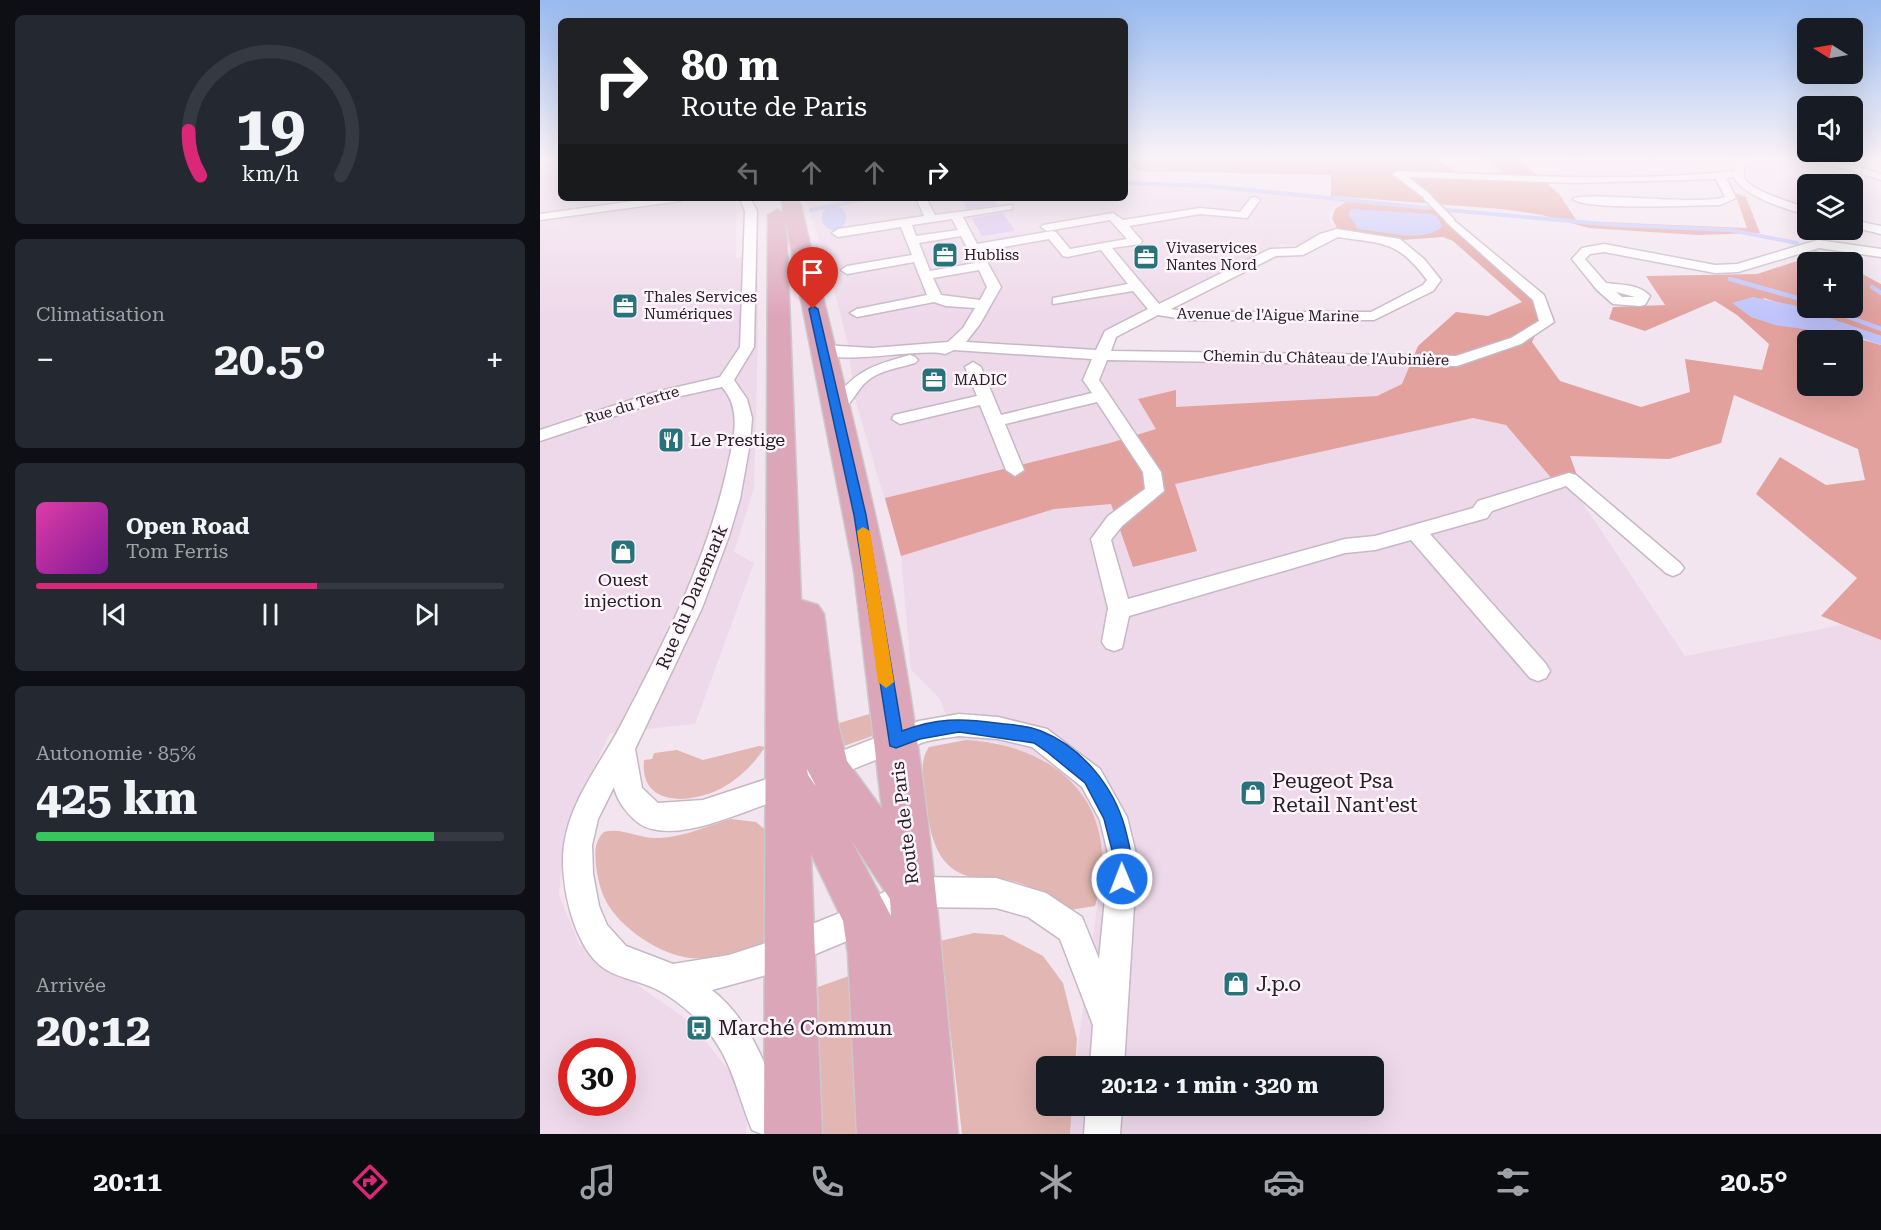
<!DOCTYPE html>
<html lang="fr">
<head>
<meta charset="utf-8">
<style>
	body { margin:0; font-family:"Roboto Serif",serif; background:#242831; color:#f1f3f6; height:100vh; display:flex; flex-direction:column; font-size:22px; white-space:nowrap }
	* { box-sizing:border-box; margin:0 }
	p { font-size:20px; color:#9ea1a6 }
	.icon { flex:none; width:33px; height:33px; fill:none; stroke:currentColor; stroke-width:2; stroke-linecap:round; stroke-linejoin:round }
	.map { position:relative; flex:1; overflow:hidden }
	.details { display:flex; flex-direction:column; gap:15px; padding:15px; background:#0d0f14; width:540px }
	.details>* { flex:none }
	.banner { position:absolute; left:18px; top:18px; width:570px; height:183px; border-radius:9px; box-shadow:0 6px 24px #0002; background:#202124; color:#fff; overflow:hidden }
	.needle { width:39px; rotate:281deg }
	.controls { position:absolute; left:1257px; top:18px; display:grid; gap:12px }
	.controls a { display:grid; place-items:center; width:66px; height:66px; border-radius:9px; background:#171b24; box-shadow:0 6px 24px #0002; font-size:30px }
	.speed { position:absolute; left:18px; top:1038px; display:flex; gap:12px; font-size:30px; font-weight:700; text-align:center }
	.speed>* { display:grid; place-content:center; width:78px; height:78px; border-radius:50%; background:#171b24; box-shadow:0 6px 24px #0002; line-height:1 }
	.speed .limit { border:9px solid #d22; background:#fff; color:#111 }
	.pin { position:absolute; display:grid; place-items:center; width:51px; height:51px; color:#fff; margin:-62px -26px; border-radius:50% 50% 50% 0; rotate:-45deg; box-shadow:0 0 6px #0007 }
	.pin .icon { rotate:45deg }
	.me { position:absolute; width:66px; margin:-33px; rotate:359deg; stroke-linejoin:round; filter:drop-shadow(0 0 4px #0008) }
	.turn { display:flex; align-items:center; gap:21px; height:126px; padding:0 24px; font-size:27px }
	.turn .icon { width:78px; height:78px; stroke-width:2.5 }
	.turn b { display:block; font-size:42px; line-height:51px }
	.lanes { display:flex; align-items:center; height:57px; padding:0 24px; background:#0003; justify-content:center; gap:30px; direction:ltr }
	.lanes .off { opacity:.35 }
	.big { font-size:45px; font-weight:700; line-height:1.1 }
	.details .widget { flex:1; display:flex; flex-direction:column; justify-content:center; gap:9px; min-width:0; padding:0 21px; border-radius:9px; background:#242831 }
	.details .dial { align-items:center; gap:0 }
	.dial svg { height:156px; overflow:visible; fill:none; stroke:#363941; stroke-width:7; stroke-linecap:round; text-anchor:middle }
	.dial text { fill:#f1f3f6; stroke:none }
	.song { display:flex; align-items:center; gap:18px }
	.cover { width:72px; height:72px; border-radius:9px; background:linear-gradient(135deg,hsl(320 70% 55%),hsl(290 70% 35%)) }
	.played { height:6px; border-radius:3px; background:linear-gradient(90deg,#db2777 60%,#363941 60%) }
	.keys { display:flex; justify-content:space-around; direction:ltr }
	.heat { display:flex; justify-content:space-between; align-items:center; font-size:33px; direction:ltr }
	.charge { height:9px; border-radius:4px; background:linear-gradient(90deg,#34c759 85%,#363941 0) }
	.trip { position:absolute; left:496px; top:1056px; width:348px; height:60px; border-radius:9px; background:#171b24; box-shadow:0 6px 24px #0002; font-weight:700; line-height:60px; text-align:center }
	.menu { display:flex; height:96px; justify-content:space-around; align-items:center; background:#090b0e; color:#9ea1a6 }
	.menu .icon { width:42px; height:42px }
	.menu .current { color:#db2777 }
	.menu b { font-size:27px; color:#f1f3f6 }
	main { display:flex; flex:1; min-height:0 }
	.map>svg:first-child { display:block }
	.built { fill:#eed9ea; fill-rule:evenodd }
	.green { fill:#e2b6b2 }
	.forest { fill:#e2a19d; fill-rule:evenodd }
	.water { fill:#c0c4fc }
	.lines { fill:none; stroke-linecap:round; stroke-linejoin:round }
	.stream-far1 { stroke:#c0c4fc; stroke-width:4 }
	.stream { stroke:#c0c4fc; stroke-width:4.5 }
	.building { fill:#d7bdf2 }
	.pedestrian-casing { stroke:#c6b8c4; stroke-width:3 }
	.minor-casing { stroke:#c6b8c4; stroke-width:3 }
	.primary-casing { stroke:#cbc9ca; stroke-width:3 }
	.pedestrian { fill:#fff; fill-rule:evenodd }
	.minor { fill:#fff; fill-rule:evenodd }
	.primary { fill:#dca6b9; fill-rule:evenodd }
	.route { fill:#1a73e8; stroke:#114b97; stroke-width:1.5 }
	.slow { fill:#f59e0b }
	.labels { text-anchor:middle; stroke-width:5; stroke-linejoin:round; paint-order:stroke }
	.far-poi-label { font-size:15px; fill:#252024; stroke:#fff3fc; text-anchor:start }
	.far-street-label { font-size:15px; fill:#252024; stroke:#fff3fc }
	.poi-label { font-size:18px; fill:#252024; stroke:#fff3fc; text-anchor:start }
	.street-label { font-size:18px; fill:#252024; stroke:#fff3fc }
	.near-poi-label { font-size:21px; fill:#252024; stroke:#fff3fc; text-anchor:start }
</style>
</head>
<body>
<main>
<section class="details">
<div class="widget dial"><svg viewBox="0 0 100 80">
<path d="M14 69A42 42 0 1 1 86 69"/>
<path d="M14 69A42 42 0 0 1 8 46" stroke="#db2777"/>
<text x="50" y="56" font-size="32" font-weight="700">19</text>
<text x="50" y="72" font-size="11">km/h</text>
</svg></div>
<div class="widget"><p>Climatisation</p>
<div class="heat"><a>−</a><b class="big">20.5°</b><a>+</a></div>
</div>
<div class="widget">
<div class="song"><i class="cover"></i><div><b>Open Road</b><p>Tom Ferris</p></div></div>
<div class="played"></div>
<div class="keys"><svg class="icon" aria-label="previous" viewBox="0 0 24 24"><path d="M18 5L8 12l10 7zM5 5v14"/></svg><svg class="icon" aria-label="pause" viewBox="0 0 24 24"><path d="M8 5v14M16 5v14"/></svg><svg class="icon" aria-label="next" viewBox="0 0 24 24"><path d="M6 5l10 7-10 7zM19 5v14"/></svg></div>
</div>
<div class="widget"><p>Autonomie · 85%</p><b class="big">425 km</b><div class="charge"></div></div>
<div class="widget"><p>Arrivée</p><b class="big">20:12</b></div>
</section>
<div class="map">
<svg width="1341" height="1134" viewBox="0 0 1341 1134">
	<rect width="100%" height="100%" fill="#f3e5f0"/>
	<path class="built" d="M0 158H21V198H196V258L217 256 218 337 214 488 194 552 214 563 155 724 70 733 24 833 19 895 39 944 150 1022 208 1094 206 1134H0ZM32 1052H82V1102H32Z
		M585 185H665L806 200 791 209 788 218 795 228 758 246 742 244 637 296 563 343 572 360 929 367 1012 457 1145 656 1341 617V1134H530L532 1106H834V1066H535L559 893 561 851 559 833 533 781 502 759 455 742 415 740 400 699 371 670 361 556 315 399 307 340 287 263 265 198H585Z"/>
	<path class="green" d="M336 712 335 735 301 747 289 726Z
		M426 740C521 745 584 808 555 906L530 910C510 896 492 885 468 880 457 878 446 879 436 878 396 872 390 835 386 801 384 784 378 762 389 747Z
		M219 746 225 747C214 764 200 778 182 788 152 804 99 808 104 760L112 759 114 753 137 750 163 760Z
		M191 819 216 822 228 832 231 940C206 952 180 960 151 958 120 955 80 928 66 901 60 890 58 878 56 866 55 852 54 842 64 832 82 827 99 839 119 838 144 837 167 826 191 819Z
		M434 933 463 935 503 956 523 983 537 1039 535 1066H507V1106H532L530 1134H422L400 941Z
		M323 971 334 1134H282L278 987Z"/>
	<path class="forest" d="M586 158H893L920 173 962 172 943 158H977L1019 194 1037 221 1207 228 1195 193 1206 197 1220 233 1157 235 1049 228 1002 215 962 209 791 196V175L597 171Z
		M807 201 895 209 994 298 1002 321 992 342 1020 381 1101 407 1150 392 1145 359 1222 370 1229 344 1197 315 1175 301 1105 331 1069 319 1073 307 1125 305 1106 276 1217 274 1282 253 1301 262H1268V308H1312L1313 269 1341 284V336L1224 298 1211 317C1254 330 1298 331 1341 345V640L1281 616 1317 578 1216 494 1240 457 1286 485 1325 480 1318 449 1194 395 1181 443 1129 459 1030 456 1038 478 1019 487 966 425 933 418 635 484 657 551 593 567 571 504 514 509 361 556 345 498 570 443 616 429 598 399 636 390V407L837 396 862 384 878 346 916 312 948 316 982 302 913 241 903 237 862 240 798 230 792 218 795 209ZM1268 340H1312V386H1268Z"/>
	<path class="water" d="M282 218a12 12 0 1 1 24 0a12 12 0 1 1-24 0Z
		M812 209 891 214 898 217 902 227C883 244 842 231 818 229L808 214Z
		M1213 297 1253 305 1341 336V345L1315 336 1235 325 1211 317 1192 303Z"/>
	<g class="lines">
		<path class="stream-far1" d="M585 183 669 186 888 208
			M271 210 331 198
			M907 210 1075 225 1190 230 1257 243
			M1275 252 1294 262"/>
		<path class="stream" d="M1312 273 1319 278
			M1190 279 1268 301
			M1332 287 1341 293
			M1284 308 1341 329"/>
	</g>
	<path class="building" d="M421 198H453L457 205 427 209Z
		M463 213 475 231 442 236 432 218Z"/>
	<g class="lines">
		<g class="pedestrian-casing">
			<path id="pedestrian" d="M884 195H890L914 219V223H908L884 199Z"/>
		</g>
		<g class="minor-casing">
			<path id="minor" d="M1036 158H1111L1106 161H1041Z
				M1197 158H1207C1205 164 1203 171 1204 177 1209 191 1254 203 1268 208V215C1248 210 1202 196 1194 177L1186 178 1196 198 1180 205C1155 205 1047 211 1033 199 1042 191 1160 206 1185 197L1176 179 1034 183 868 177 891 195 892 197 887 200 852 174 857 171C968 175 1085 183 1194 171Z
				M1250 158C1281 156 1312 164 1341 174V180L1310 170Z
				M715 197 720 200 707 218 660 214 589 226 602 241 600 244 572 248 619 304 730 249 756 248 780 234 797 229 860 239 884 259 901 280 893 291 834 320H649L618 315 576 337 571 351 916 356 971 338 999 321 993 300 907 223 905 221 911 218 1004 295 1014 322 981 344 917 366 567 360 559 380 621 472 624 491 582 526 571 540 588 599 805 539 835 536 933 508 938 501 1029 473 1036 475 1140 563 1144 568 1140 573 1133 576 1126 573 1026 486 952 511 947 518 890 534 1006 664 1010 671 1006 678 998 681 990 678 871 540 835 550 805 553 589 616 582 648 574 651 566 648 562 642 568 608 551 539 568 516 605 489 603 472 557 402 465 424 484 470 475 476 466 470 440 405 360 424 352 419 354 415 437 396 425 367 433 362 441 367 461 415 552 393 543 380 552 359 414 350 405 354C380 347 292 368 275 350L283 345 332 348 408 342 423 328 435 308 406 306 394 302 317 317 310 313 317 309 387 295 374 262 307 274 301 270 307 266 372 255 361 227 298 237 292 233 298 229 384 216 376 198H386L395 215 472 205V209L423 217 437 244 512 231 516 232 530 249 587 239 570 220 507 231 501 227 503 225 573 213 583 220 660 208 700 212 711 198ZM412 219 418 230 376 236 372 225ZM421 236 435 263 390 271 379 243ZM798 237C844 244 857 240 887 280L883 285 831 312H649L631 309 736 256 763 255ZM509 239 523 256 527 257 561 250 588 284 513 298V304L593 291 608 309 565 331 556 350 426 342 440 324 461 287 441 251ZM439 270 447 287 440 300 401 295 393 278Z
				M116 198H145L140 201 0 220V214Z
				M200 198H210L217 211 214 347 194 380 207 399 212 418 210 443 200 499 189 536 162 608 95 749 102 788 118 803 163 800 248 772 379 721 419 714 458 717 507 729 560 769 587 817 597 858 584 1066H550L553 1025 520 939 488 917 456 908 376 907 338 928 223 976 172 990C208 1019 225 1060 239 1103L262 1111 267 1124 263 1134H222L212 1130C197 1094 192 1058 165 1028 152 1013 134 998 116 989 100 981 81 979 65 969 33 948 19 881 24 845 30 800 62 762 82 723 125 641 167 560 187 469 193 441 203 410 182 387L123 400 0 441V430L112 393 180 377 200 347 205 211ZM419 736 458 739 492 747 542 787 560 820 569 858 559 959 542 917 506 893 456 878 373 877 317 906 223 944 189 955 133 964 86 946 67 925 59 906 53 874 52 845 58 819 74 787C77 803 95 826 112 829 143 836 176 822 205 812 264 791 320 764 379 744 391 739 406 738 419 736Z
				M1312 220 1341 226V234L1312 227Z
				M1278 240 1341 249V257L1279 248 1198 272 1175 273 1064 252 1050 254 1045 259 1066 283C1081 285 1099 284 1110 296L1105 305 1100 306 1073 304 1057 290 1032 259 1042 248 1064 244 1175 265 1197 264ZM1076 292 1095 297H1082Z
				M370 355 375 357 378 360 375 363C359 368 339 370 326 382 316 391 309 410 296 413L288 408C313 372 329 366 370 355Z
				M546 1106H582L580 1134H544Z"/>
		</g>
		<g class="primary-casing">
			<path id="primary" d="M241 198H259C288 322 321 445 347 570 387 755 401 946 418 1134H317L308 954 303 921 271 854 282 1134H224L228 215 237 210 244 213ZM246 222 314 571 342 809 307 761 297 719 284 614 278 605 261 600ZM267 769 277 788 268 775ZM311 840 350 899 351 916Z"/>
		</g>
		<use href="#pedestrian" class="pedestrian"/>
		<use href="#minor" class="minor"/>
		<use href="#primary" class="primary"/>
	</g>
	<linearGradient id="sky" x2="0" y2="1"><stop stop-color="#98baf0"/><stop offset="0.5" stop-color="#faf3f8"/><stop offset="1" stop-color="#faf3f8" stop-opacity="0"/></linearGradient>
	<rect width="1341" height="316" fill="url(#sky)"/>
	<path class="route" d="M273 306 278 309 326 515 362 731C396 718 421 718 456 723 471 725 488 725 501 731 542 747 574 787 585 828 590 848 596 867 588 886L582 889 575 886 572 879 574 858 564 819 545 783 507 752 494 743 419 732 380 739 356 748 350 746 314 515 269 309Z"/>
	<path class="slow" d="M323 527 330 531 354 682 346 688 338 682 317 531Z"/>
	<defs>
		<g id="office-square" transform="scale(1.35)"><rect x="-9" y="-9" width="18" height="18" rx="4" fill="#287279" stroke="#fff3fc"/><path d="M-6-3h4V-5.5h4V-3h4V5H-6ZM-1-4.5V-3h2v-1.5ZM-6 0V1H6V0Z" fill="#fff"/></g>
		<g id="restaurant-square" transform="scale(1.35)"><rect x="-9" y="-9" width="18" height="18" rx="4" fill="#287279" stroke="#fff3fc"/><path d="M-5-6h1v4h1v-4h1v4h1v-4h1v5L-1.5 .5V6h-2V.5L-5-1ZM5-6V6H3V1.5H1.5Q1.5-4 5-6Z" fill="#fff"/></g>
		<g id="shop-square" transform="scale(1.35)"><rect x="-9" y="-9" width="18" height="18" rx="4" fill="#287279" stroke="#fff3fc"/><path d="M-5-2.5h2.3a2.7 3.5 0 0 1 5.4 0H5L5.5 6h-11ZM-1.5-2.5h3a1.5 2.3 0 0 0-3 0Z" fill="#fff"/></g>
		<g id="bus-square" transform="scale(1.35)"><rect x="-9" y="-9" width="18" height="18" rx="4" fill="#287279" stroke="#fff3fc"/><path d="M-5-6H5V4H4V6H2V4H-2V6H-4V4H-5ZM-3.5-4V0h7V-4ZM-3.5 1.2v1.5H-2V1.2ZM2 1.2v1.5H3.5V1.2Z" fill="#fff"/></g>
	</defs>
	<g fill-rule="evenodd">
		<use href="#office-square" x="405" y="255"/>
		<use href="#office-square" x="606" y="257"/>
		<use href="#office-square" x="85" y="306"/>
		<use href="#office-square" x="394" y="380"/>
		<use href="#restaurant-square" x="131" y="440"/>
		<use href="#shop-square" x="83" y="552"/>
		<use href="#shop-square" x="713" y="793"/>
		<use href="#shop-square" x="696" y="984"/>
		<use href="#bus-square" x="159" y="1028"/>
	</g>
	<g class="labels">
		<g class="far-poi-label">
			<text x="626" y="253">Vivaservices<tspan x="626" dy="17">Nantes Nord</tspan></text>
			<text x="424" y="260">Hubliss</text>
			<text x="104" y="302">Thales Services<tspan x="104" dy="17">Numériques</tspan></text>
			<text x="414" y="385">MADIC</text>
		</g>
		<g class="far-street-label">
			<text transform="translate(728 315) rotate(1)" y="5">Avenue de l'Aigue Marine</text>
			<text transform="translate(786 358) rotate(1)" y="5">Chemin du Château de l'Aubinière</text>
			<text transform="translate(92 405) rotate(-17)" y="5">Rue du Tertre</text>
		</g>
		<g class="poi-label">
			<text x="150" y="446">Le Prestige</text>
			<text x="83" y="586" text-anchor="middle">Ouest<tspan x="83" dy="21">injection</tspan></text>
		</g>
		<g class="street-label">
			<text transform="translate(152 597) rotate(-67)" y="6">Rue du Danemark</text>
			<text transform="translate(365 823) rotate(-97)" y="6">Route de Paris</text>
		</g>
		<g class="near-poi-label">
			<text x="732" y="788">Peugeot Psa<tspan x="732" dy="24">Retail Nant'est</tspan></text>
			<text x="716" y="991">J.p.o</text>
			<text x="178" y="1035">Marché Commun</text>
		</g>
	</g>
</svg>
<div class="controls">
<a><svg class="needle" viewBox="-14 -14 28 28"><path d="M0-13l5 13h-10z" fill="#e53935"/><path d="M0 13l5-13h-10z" fill="#9ea1a6"/></svg></a>
<a><svg class="icon" aria-label="sound" viewBox="0 0 24 24"><path d="M4 9h4l5-4v14l-5-4H4zM17 9q2 3 0 6"/></svg></a>
<a><svg class="icon" aria-label="layers" viewBox="0 0 24 24"><path d="M12 4l9 5-9 5-9-5zM3 14l9 5 9-5"/></svg></a>
<a>+</a>
<a>−</a>
</div>
<div class="speed"><div class="limit">30</div></div>
<div class="pin" style="left:273px;top:309px;background:#d93025"><svg class="icon" aria-label="arrive" viewBox="0 0 24 24"><path d="M6 21V4h12l-3 4 3 4H6"/></svg></div>
<svg class="me" style="left:582px;top:879px" viewBox="-20 -20 40 40"><circle r="17" fill="#1a73e8" stroke="#fff" stroke-width="3"/><path d="M0-11L8 9 0 5-8 9z" fill="#fff"/></svg>
<div class="trip">20:12 · 1 min · 320 m</div>
<div class="banner">
<div class="turn"><svg class="icon" aria-label="right" viewBox="0 0 24 24"><path d="M7 20v-9h11M14 6l5 5-5 5"/></svg><div><b>80 m</b>Route de Paris</div></div>
<div class="lanes"><svg class="icon off" aria-label="left" viewBox="0 0 24 24"><path d="M17 20v-9H6M10 6l-5 5 5 5"/></svg><svg class="icon off" aria-label="ahead" viewBox="0 0 24 24"><path d="M12 20V5M6 11l6-6 6 6"/></svg><svg class="icon off" aria-label="ahead" viewBox="0 0 24 24"><path d="M12 20V5M6 11l6-6 6 6"/></svg><svg class="icon" aria-label="right" viewBox="0 0 24 24"><path d="M7 20v-9h11M14 6l5 5-5 5"/></svg></div>
</div>
</div>
</main>
<nav class="menu">
<b>20:11</b>
<svg class="icon current" aria-label="directions" viewBox="0 0 24 24"><path d="M12 3l9 9-9 9-9-9zM9 14v-3h6M13 9l2 2-2 2"/></svg>
<svg class="icon" aria-label="music" viewBox="0 0 24 24"><path d="M9 18V5l10-2v13"/><circle cx="6" cy="18" r="3"/><circle cx="16" cy="16" r="3"/></svg>
<svg class="icon" aria-label="phone" viewBox="0 0 24 24"><path d="M5 4h4l2 5-3 2q2 4 5 5l2-3 5 2v4C11 20 4 13 5 4z"/></svg>
<svg class="icon" aria-label="climate" viewBox="0 0 24 24"><path d="M12 3v18M4 7l16 10M4 17L20 7"/></svg>
<svg class="icon" aria-label="car" viewBox="0 0 24 24"><path d="M5 17H2v-5l4-1 3-4h7l3 4 3 1v5h-3M9 17h6M6 11h13"/><circle cx="7" cy="17" r="2"/><circle cx="17" cy="17" r="2"/></svg>
<svg class="icon" aria-label="filters" viewBox="0 0 24 24"><path d="M4 7h16M4 17h16"/><circle cx="9" cy="7" r="2"/><circle cx="15" cy="17" r="2"/></svg>
<b>20.5°</b>
</nav>
</body>
</html>
